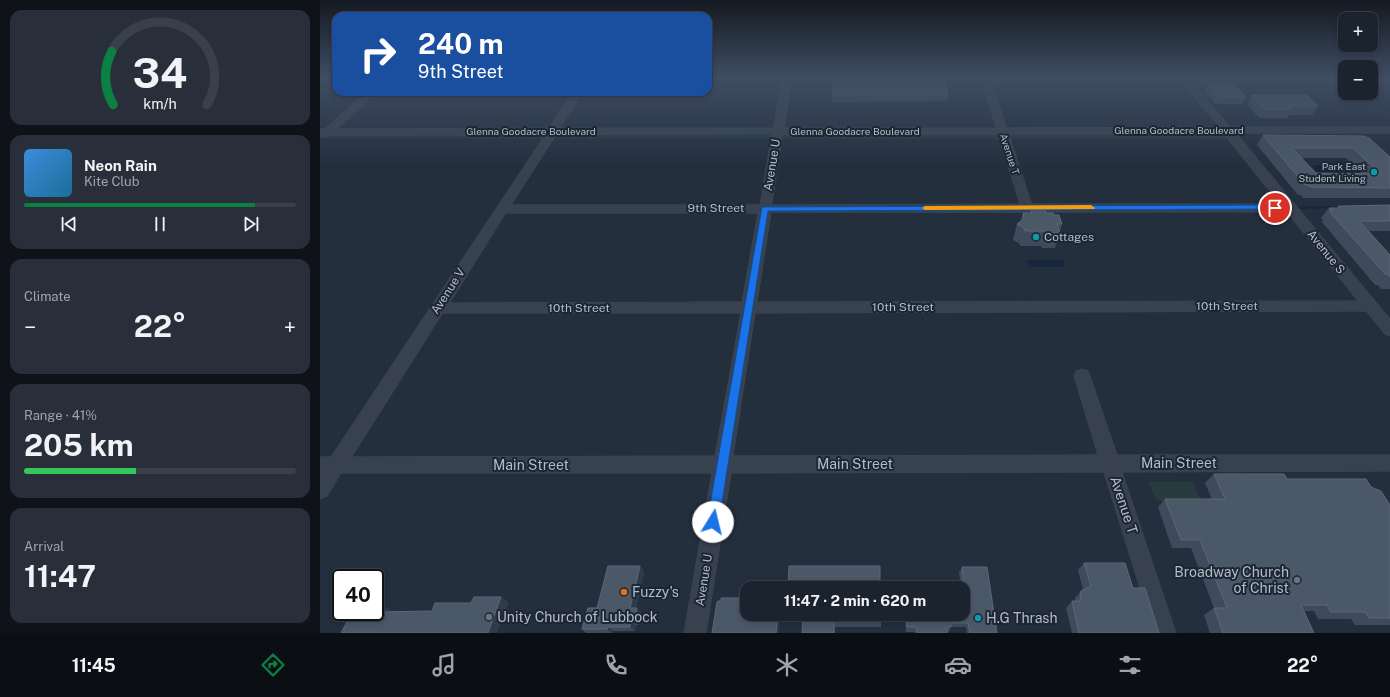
<!DOCTYPE html>
<html lang="en">
<head>
<meta charset="utf-8">
<style>
	body { margin:0; font-family:"Public Sans",sans-serif; background:#282f3a; color:#f1f3f6; height:100vh; display:flex; flex-direction:column; font-size:15px; white-space:nowrap }
	* { box-sizing:border-box; margin:0 }
	p { font-size:13px; color:#a0a4aa }
	.icon { flex:none; width:22px; height:22px; fill:none; stroke:currentColor; stroke-width:2; stroke-linecap:round; stroke-linejoin:round }
	.map { position:relative; flex:1; overflow:hidden }
	.side { display:flex; flex-direction:column; gap:10px; padding:10px; background:#0f1319; width:320px }
	.side>* { flex:none }
	.banner { position:absolute; left:12px; top:12px; width:380px; height:84px; border-radius:12px; box-shadow:0 2px 6px #0003,0 0 0 1px #39404a; background:#1a4fa0; color:#fff; overflow:hidden }
	.buttons { position:absolute; left:1018px; top:12px; display:grid; gap:8px }
	.buttons a { display:grid; place-items:center; width:40px; height:40px; border-radius:8px; background:#1b232e; box-shadow:0 2px 6px #0003,0 0 0 1px #39404a; font-size:20px }
	.speed { position:absolute; left:12px; top:569px; display:flex; gap:8px; font-size:20px; font-weight:700; text-align:center }
	.speed>* { display:grid; place-content:center; width:52px; height:52px; border-radius:50%; background:#1b232e; box-shadow:0 2px 6px #0003,0 0 0 1px #39404a; line-height:1 }
	.speed .limit { border:2px solid #111; border-radius:6px; background:#fff; color:#111 }
	.pin { position:absolute; display:grid; place-items:center; width:34px; height:34px; color:#fff; margin:-17px; border:2px solid #fff; border-radius:50%; box-shadow:0 1px 4px #0007 }
	.me { position:absolute; width:44px; margin:-22px; rotate:9deg; stroke-linejoin:round; filter:drop-shadow(0 0 3px #0008) }
	.turn { display:flex; align-items:center; gap:14px; height:84px; padding:0 20px; font-size:18px }
	.turn .icon { width:52px; height:52px; stroke-width:2.5 }
	.turn b { display:block; font-size:28px; line-height:34px }
	.big { font-size:30px; font-weight:700; line-height:1.1 }
	.side .widget { flex:1; display:flex; flex-direction:column; justify-content:center; gap:6px; min-width:0; padding:0 14px; border-radius:12px; background:#282f3a }
	.side .dial { align-items:center; gap:0 }
	.dial svg { height:104px; overflow:visible; fill:none; stroke:#39404a; stroke-width:7; stroke-linecap:round; text-anchor:middle }
	.dial text { fill:#f1f3f6; stroke:none }
	.song { display:flex; align-items:center; gap:12px }
	.cover { width:48px; height:48px; border-radius:6px; background:linear-gradient(135deg,hsl(210 70% 55%),hsl(200 70% 35%)) }
	.played { height:4px; border-radius:2px; background:linear-gradient(90deg,#0b8043 85%,#39404a 85%) }
	.keys { display:flex; justify-content:space-around; direction:ltr }
	.heat { display:flex; justify-content:space-between; align-items:center; font-size:22px; direction:ltr }
	.charge { height:6px; border-radius:3px; background:linear-gradient(90deg,#34c759 41%,#39404a 0) }
	.trip { position:absolute; left:420px; top:581px; width:230px; height:40px; border-radius:12px; background:#1b232e; box-shadow:0 2px 6px #0003,0 0 0 1px #39404a; font-weight:700; line-height:40px; text-align:center }
	.dock { display:flex; height:64px; justify-content:space-around; align-items:center; background:#0b0e12; color:#a0a4aa }
	.dock .icon { width:28px; height:28px }
	.dock .selected { color:#0b8043 }
	.dock b { font-size:18px; color:#f1f3f6 }
	main { display:flex; flex:1; min-height:0 }
	.map>svg:first-child { display:block }
	.green { fill:#263c3f }
	.water { fill:#17263c }
	.lines { fill:none; stroke-linecap:round; stroke-linejoin:round }
	.stream { stroke:#17263c; stroke-width:2 }
	.minor-casing { stroke:#414a57; stroke-width:1 }
	.minor { fill:#38414e; fill-rule:evenodd }
	.wall { fill:#3f4b5c; fill-rule:evenodd }
	.shaded-wall { fill:#2f3b4b }
	.building { fill:#4b5868; stroke:#5c6777; fill-rule:evenodd }
	.route { fill:#1a73e8; stroke:#114b97 }
	.slow { fill:#f59e0b }
	.culture-dot { fill:#0f9aa8; stroke:#1d2633; stroke-width:1.5 }
	.worship-dot { fill:#6b7280; stroke:#1d2633; stroke-width:1.5 }
	.food-dot { fill:#e8710a; stroke:#1d2633; stroke-width:1.5 }
	.labels { text-anchor:middle; stroke-width:4; stroke-linejoin:round; paint-order:stroke }
	.far-street-label { font-size:10px; fill:#b4bcc9; stroke:#1d2633 }
	.far-poi-label { font-size:10px; fill:#b4bcc9; stroke:#1d2633; text-anchor:end }
	.street-label { font-size:12px; fill:#b4bcc9; stroke:#1d2633 }
	.poi-label { font-size:12px; fill:#b4bcc9; stroke:#1d2633; text-anchor:start }
	.near-street-label { font-size:14px; fill:#b4bcc9; stroke:#1d2633 }
	.near-poi-label { font-size:14px; fill:#b4bcc9; stroke:#1d2633; text-anchor:start }
</style>
</head>
<body>
<main>
<section class="side">
<div class="widget dial"><svg viewBox="0 0 100 80">
<path d="M14 69A42 42 0 1 1 86 69"/>
<path d="M14 69A42 42 0 0 1 13 28" stroke="#0b8043"/>
<text x="50" y="56" font-size="32" font-weight="700">34</text>
<text x="50" y="72" font-size="11">km/h</text>
</svg></div>
<div class="widget">
<div class="song"><i class="cover"></i><div><b>Neon Rain</b><p>Kite Club</p></div></div>
<div class="played"></div>
<div class="keys"><svg class="icon" aria-label="previous" viewBox="0 0 24 24"><path d="M18 5L8 12l10 7zM5 5v14"/></svg><svg class="icon" aria-label="pause" viewBox="0 0 24 24"><path d="M8 5v14M16 5v14"/></svg><svg class="icon" aria-label="next" viewBox="0 0 24 24"><path d="M6 5l10 7-10 7zM19 5v14"/></svg></div>
</div>
<div class="widget"><p>Climate</p>
<div class="heat"><a>−</a><b class="big">22°</b><a>+</a></div>
</div>
<div class="widget"><p>Range · 41%</p><b class="big">205 km</b><div class="charge"></div></div>
<div class="widget"><p>Arrival</p><b class="big">11:47</b></div>
</section>
<div class="map">
<svg width="1070" height="633" viewBox="0 0 1070 633">
	<rect width="100%" height="100%" fill="#242f3e"/>
	<path class="green" d="M0 133H903L906 134 909 139 0 138Z
		M829 482H873L881 501H840L834 496Z"/>
	<path class="water" d="M1003 164 1016 166 1017 169H1020L1024 174H998L994 169 995 168 991 166Z
		M707 260H743L745 267H709Z"/>
	<g class="lines">
		<path class="stream" d="M974 208 1020 207"/>
		<g class="minor-casing">
			<path id="minor" d="M463 77H472L464 128H676L661 77H1025V83H873L910 127H1070V133H916L1070 319V336L1065 334 1046 311 435 313 413 456 778 455 754 376 756 371 762 369 768 371 770 376 797 455H1070V471L802 472 856 633H834L784 472 411 473 386 633H364L392 473H21L7 496 0 499V457H11L225 135H10L5 137 0 135V129H5L46 92H57L17 129 229 128 253 92H263L240 128H453ZM672 83H863L899 127 687 128ZM452 134 440 205H191L236 135ZM463 134H678L700 204 452 205ZM689 134H904L960 204H712ZM967 212 1038 301 437 302 451 213ZM186 213H438L422 302 130 303ZM123 313H421L395 456 32 457Z
				M1051 77H1070V83H1051Z"/>
		</g>
		<use href="#minor" class="minor"/>
	</g>
	<path class="wall" d="M887 84 926 97 922 104H895L884 91Z
		M512 94H628L627 101 512 102Z
		M931 95 998 106 992 115H969L967 118H939L927 104Z
		M943 135 1044 136 1070 157V198H983L981 195H978L937 145ZM981 158H1026L1042 174 996 173Z
		M1070 205V231H1049L1070 255V289H1061L1058 285H1055L1002 222 1003 220 1001 218 1009 208H1017L1018 206Z
		M711 210 734 215 742 224 735 248H722L721 246H700V244L693 240 697 224 700 222 703 213H710Z
		M894 474 967 479 1051 487 1070 505V625H1035L1031 619H998L994 611H984L994 633H890L884 615 894 608 871 548H852L838 507 845 499H892L885 483Z
		M764 563 813 588 839 633H752L746 608 752 601H755V598L761 591 763 590 758 570Z
		M320 566 324 572 316 608 322 613 320 622 318 625H316L315 631H293V633H266L262 629 277 608Z
		M642 567 677 633H647L646 627H631L629 632H627V633H595V632H586L585 614H643V588H641L639 572Z
		M427 614H561V627H515V633H482L483 618H476L475 615Z"/>
	<path class="shaded-wall" d="M320 566 324 572 315 613 310 608Z
		M181 597 189 602 177 633H168Z
		M61 604 70 609 67 616 57 612Z
		M317 608 322 613 320 622 318 625 314 620Z
		M458 614H460V615L459 633H456Z
		M311 620 316 625 315 631 310 627Z
		M288 627 293 631V633H291L287 629Z"/>
	<path class="building" d="M624 77 628 94H512L513 78Z
		M887 84H914L926 97H899Z
		M931 95H987L998 106H969L972 109H944Z
		M943 135 1044 136 1049 138 1070 157V188L990 187 988 185H985ZM972 148H1033L1061 174 996 173Z
		M1070 205V221H1039L1070 255V277L1068 274H1065L1009 211H1012L1009 208H1020L1018 206H1023Z
		M711 210H725L726 213H733L734 215H739L742 224H737L740 233H727L726 231H705L704 228 697 224 704 219 703 213H712Z
		M894 474H964L967 479H1046L1051 487 1061 491 1070 505V618H1049L1046 612H1011L1007 605H981L994 633H903L894 608H907L880 540H861L845 499H905Z
		M764 563H805L813 588H825L839 633H759L752 601H760L761 591 771 586Z
		M288 566H320L310 608H317L315 617 314 620H311L310 627H288L287 629H262L268 608H277Z
		M469 566H560V588H468Z
		M642 567H667L677 633H650L648 623H631V627H627V633H597L596 627H587L586 614H643V607H646Z
		M420 590H427V614H458L456 633H392L397 602 401 600V598H419Z
		M154 597H181L168 633H21L32 612H55V604H61L57 612 112 611 115 603H151Z
		M483 614H561V621H514V633H482Z"/>
	<linearGradient id="sky" x2="0" y2="1"><stop stop-color="#141a22"/><stop offset="0.47" stop-color="#3f4d63"/><stop offset="1" stop-color="#3f4d63" stop-opacity="0"/></linearGradient>
	<rect width="1070" height="165" fill="url(#sky)"/>
	<path class="route" d="M955 205 957 206V209L448 211 399 522 398 526 393 528 389 526 387 522 442 207Z"/>
	<path class="slow" d="M771 205 775 208 774 209 605 210 602 208 605 206Z"/>
	<g class="culture-dot">
		<circle cx="1054" cy="172" r="4"/>
		<circle cx="716" cy="237" r="4"/>
		<circle cx="658" cy="618" r="4"/>
	</g>
	<g class="worship-dot">
		<circle cx="977" cy="580" r="4"/>
		<circle cx="169" cy="617" r="4"/>
	</g>
	<circle class="food-dot" cx="304" cy="592" r="4"/>
	<g class="labels">
		<g class="far-street-label">
			<text x="859" y="134">Glenna Goodacre Boulevard</text>
			<text x="211" y="135">Glenna Goodacre Boulevard</text>
			<text x="535" y="135">Glenna Goodacre Boulevard</text>
			<text transform="translate(690 154) rotate(72)" y="4">Avenue T</text>
		</g>
		<g class="far-poi-label">
			<text x="1046" y="170">Park East<tspan x="1046" dy="12">Student Living</tspan></text>
		</g>
		<g class="street-label">
			<text transform="translate(452 165) rotate(-81)" y="4">Avenue U</text>
			<text x="396" y="212">9th Street</text>
			<text transform="translate(1006 252) rotate(51)" y="4">Avenue S</text>
			<text transform="translate(128 291) rotate(-57)" y="4">Avenue V</text>
			<text x="907" y="310">10th Street</text>
			<text x="583" y="311">10th Street</text>
			<text x="259" y="312">10th Street</text>
			<text transform="translate(384 580) rotate(-81)" y="4">Avenue U</text>
		</g>
		<g class="poi-label">
			<text x="724" y="241">Cottages</text>
		</g>
		<g class="near-street-label">
			<text x="859" y="468">Main Street</text>
			<text x="535" y="469">Main Street</text>
			<text x="211" y="470">Main Street</text>
			<text transform="translate(804 505) rotate(72)" y="5">Avenue T</text>
		</g>
		<g class="near-poi-label">
			<text x="969" y="577" text-anchor="end">Broadway Church<tspan x="969" dy="16">of Christ</tspan></text>
			<text x="312" y="597">Fuzzy's</text>
			<text x="177" y="622">Unity Church of Lubbock</text>
			<text x="666" y="623">H.G Thrash</text>
		</g>
	</g>
</svg>
<div class="buttons">
<a>+</a>
<a>−</a>
</div>
<div class="speed"><div class="limit">40</div></div>
<div class="pin" style="left:955px;top:208px;background:#d93025"><svg class="icon" aria-label="arrive" viewBox="0 0 24 24"><path d="M6 21V4h12l-3 4 3 4H6"/></svg></div>
<svg class="me" style="left:393px;top:522px" viewBox="-20 -20 40 40"><circle r="19" fill="#fff"/><path d="M0-13L10 11 0 6-10 11z" fill="#1a73e8"/></svg>
<div class="trip">11:47 · 2 min · 620 m</div>
<div class="banner">
<div class="turn"><svg class="icon" aria-label="right" viewBox="0 0 24 24"><path d="M7 20v-9h11M14 6l5 5-5 5"/></svg><div><b>240 m</b>9th Street</div></div>
</div>
</div>
</main>
<nav class="dock">
<b>11:45</b>
<svg class="icon selected" aria-label="directions" viewBox="0 0 24 24"><path d="M12 3l9 9-9 9-9-9zM9 14v-3h6M13 9l2 2-2 2"/></svg>
<svg class="icon" aria-label="music" viewBox="0 0 24 24"><path d="M9 18V5l10-2v13"/><circle cx="6" cy="18" r="3"/><circle cx="16" cy="16" r="3"/></svg>
<svg class="icon" aria-label="phone" viewBox="0 0 24 24"><path d="M5 4h4l2 5-3 2q2 4 5 5l2-3 5 2v4C11 20 4 13 5 4z"/></svg>
<svg class="icon" aria-label="climate" viewBox="0 0 24 24"><path d="M12 3v18M4 7l16 10M4 17L20 7"/></svg>
<svg class="icon" aria-label="car" viewBox="0 0 24 24"><path d="M5 17H2v-5l4-1 3-4h7l3 4 3 1v5h-3M9 17h6M6 11h13"/><circle cx="7" cy="17" r="2"/><circle cx="17" cy="17" r="2"/></svg>
<svg class="icon" aria-label="filters" viewBox="0 0 24 24"><path d="M4 7h16M4 17h16"/><circle cx="9" cy="7" r="2"/><circle cx="15" cy="17" r="2"/></svg>
<b>22°</b>
</nav>
</body>
</html>
